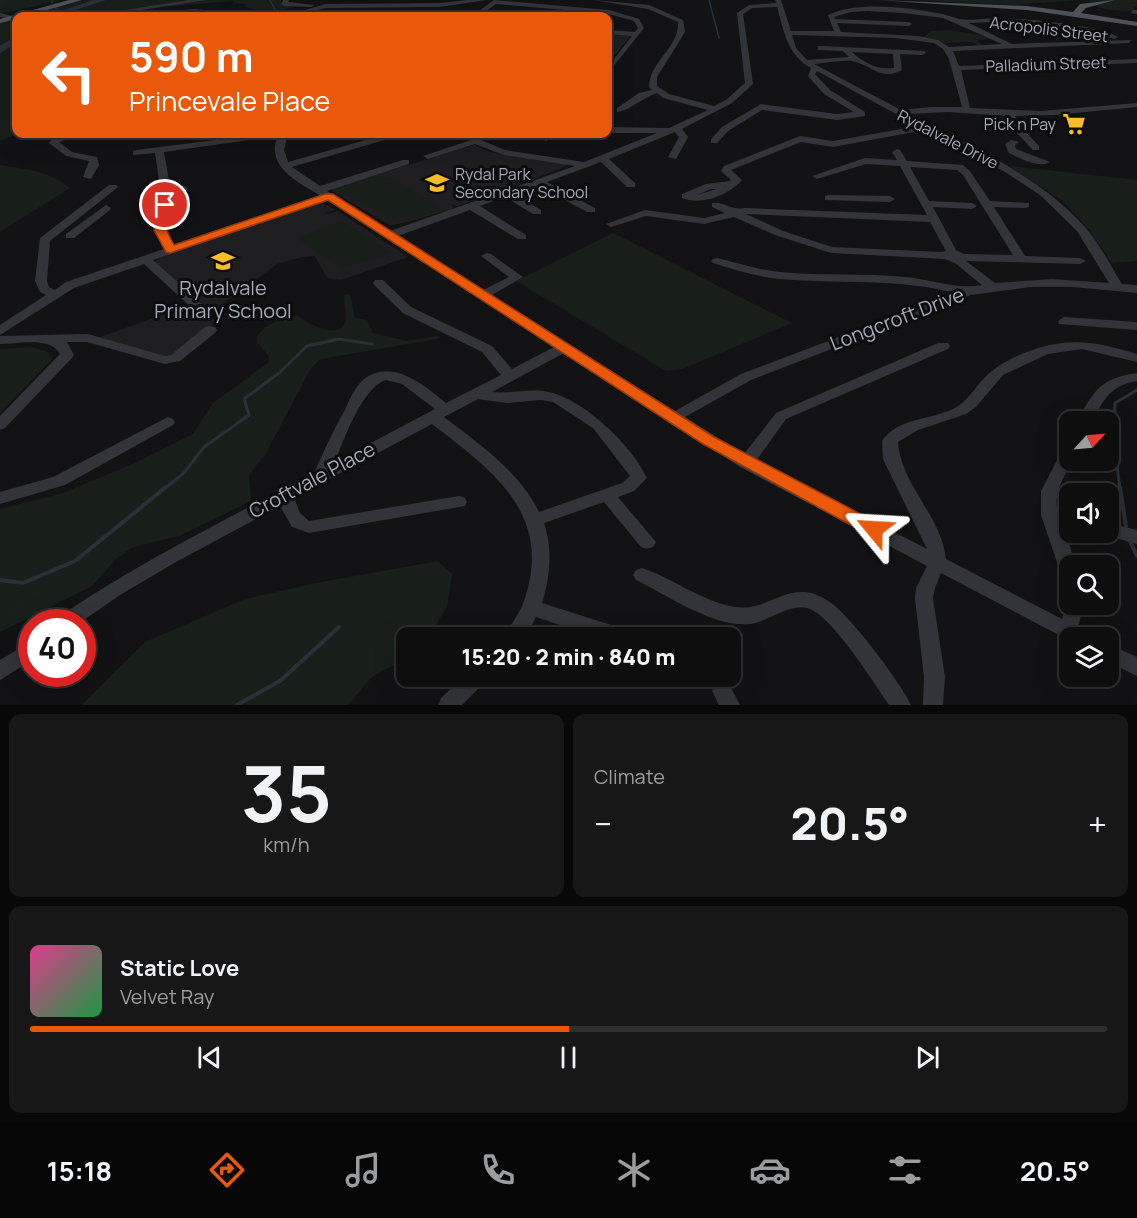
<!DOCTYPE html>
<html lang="en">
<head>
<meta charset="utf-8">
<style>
	body { margin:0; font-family:Manrope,sans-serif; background:#171718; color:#f1f3f6; height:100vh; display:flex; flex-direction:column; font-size:22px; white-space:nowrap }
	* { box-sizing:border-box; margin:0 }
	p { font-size:20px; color:#9b9c9e }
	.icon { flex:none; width:33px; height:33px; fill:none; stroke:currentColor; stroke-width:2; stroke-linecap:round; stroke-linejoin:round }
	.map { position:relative; height:705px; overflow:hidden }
	.details { display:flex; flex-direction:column; gap:9px; padding:9px; background:#080808; flex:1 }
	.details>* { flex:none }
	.guide { position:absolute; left:12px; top:12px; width:600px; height:126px; border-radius:12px; box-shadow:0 6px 24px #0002,0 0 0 2px #2e2e2f; background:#ea580c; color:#fff; overflow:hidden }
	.needle { width:39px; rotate:64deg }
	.controls { position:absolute; left:1059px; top:411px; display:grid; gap:12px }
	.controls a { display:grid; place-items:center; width:60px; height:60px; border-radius:12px; background:#0e0e0f; box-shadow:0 6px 24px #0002,0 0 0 2px #2e2e2f; font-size:30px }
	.speed { position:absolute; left:18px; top:609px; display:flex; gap:12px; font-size:30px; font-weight:700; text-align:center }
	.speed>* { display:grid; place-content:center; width:78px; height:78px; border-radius:50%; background:#0e0e0f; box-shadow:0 6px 24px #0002,0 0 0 2px #2e2e2f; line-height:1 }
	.speed .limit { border:9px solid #d22; background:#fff; color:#111 }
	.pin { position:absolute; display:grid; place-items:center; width:51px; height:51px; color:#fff; margin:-26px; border:3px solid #fff; border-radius:50%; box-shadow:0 2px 6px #0007 }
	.me { position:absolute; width:66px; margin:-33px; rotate:297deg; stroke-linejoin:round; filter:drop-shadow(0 0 4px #0008) }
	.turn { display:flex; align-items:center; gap:21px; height:126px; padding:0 18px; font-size:27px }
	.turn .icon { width:78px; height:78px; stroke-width:2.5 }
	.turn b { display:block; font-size:42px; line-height:51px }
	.big { font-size:45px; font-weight:800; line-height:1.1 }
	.details .card { flex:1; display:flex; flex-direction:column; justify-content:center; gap:9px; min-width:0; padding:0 21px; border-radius:12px; background:#171718 }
	.details .dial { align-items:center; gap:0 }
	.dial b { font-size:78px; line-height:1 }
	.song { display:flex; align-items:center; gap:18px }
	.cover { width:72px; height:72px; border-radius:9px; background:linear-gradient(135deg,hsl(330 70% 55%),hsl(140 70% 35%)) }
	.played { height:6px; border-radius:3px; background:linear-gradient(90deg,#ea580c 50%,#2e2e2f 50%) }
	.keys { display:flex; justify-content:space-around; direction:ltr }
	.heat { display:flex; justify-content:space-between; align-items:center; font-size:33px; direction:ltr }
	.details .tiles { flex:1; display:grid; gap:9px; grid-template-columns:1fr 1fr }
	.card:last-child { grid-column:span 2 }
	.trip { position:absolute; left:396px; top:627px; width:345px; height:60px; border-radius:12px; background:#0e0e0f; box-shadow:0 6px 24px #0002,0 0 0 2px #2e2e2f; font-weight:800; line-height:60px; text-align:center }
	.tabs { display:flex; height:96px; justify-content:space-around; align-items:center; background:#060606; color:#9b9c9e }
	.tabs .icon { width:42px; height:42px }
	.tabs .active { color:#ea580c }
	.tabs b { font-size:27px; color:#f1f3f6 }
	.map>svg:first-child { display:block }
	.built { fill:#1e1e21 }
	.green { fill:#181f1a }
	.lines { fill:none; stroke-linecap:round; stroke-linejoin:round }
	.stream-far2 { stroke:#283038; stroke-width:1.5 }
	.stream-far1 { stroke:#283038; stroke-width:3 }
	.stream { stroke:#283038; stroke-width:4 }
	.river { fill:#283038; fill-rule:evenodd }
	.minor { fill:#333439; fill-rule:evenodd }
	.major { fill:#4f5158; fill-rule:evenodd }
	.route { fill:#ea580c; stroke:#983908; stroke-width:1.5 }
	.labels { text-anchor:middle; stroke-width:6; stroke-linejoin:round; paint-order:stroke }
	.far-street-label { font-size:16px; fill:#a3a8b5; stroke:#0d0d0f }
	.far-poi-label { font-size:16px; fill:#a3a8b5; stroke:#0d0d0f; text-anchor:end }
	.poi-label { font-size:20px; fill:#a3a8b5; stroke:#0d0d0f }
	.street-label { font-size:20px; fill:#a3a8b5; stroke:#0d0d0f }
</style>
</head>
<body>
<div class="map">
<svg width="1137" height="705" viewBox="0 0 1137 705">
	<rect width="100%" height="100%" fill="#121214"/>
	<path class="built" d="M608 34 631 36 615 55 609 56 613 58 608 64Z
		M474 145 490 152 569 164 558 170 458 206 451 205 454 208 447 211 391 226 332 191 335 187Z
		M317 204 328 205 335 210 326 212 328 214 338 211 408 257 341 280 327 278 315 256 302 257 277 264 209 314 154 264 159 257Z
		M187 310 195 313 201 310 216 322 178 353 167 357 98 338 172 311 180 313Z"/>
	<path class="green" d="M0 0H58L59 1 0 14Z
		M83 0H281V4L301 5 270 14 245 7 246 4 233 3 234 1 161 7 105 16H18Z
		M909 0H1082L1010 5Z
		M1084 0H1137V6H1132L1137 12 1109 10 1093 5 1097 3Z
		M16 17 17 134 0 141V23Z
		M949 30C963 33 979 33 992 39L978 40 982 46H978L972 42 942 43 923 38 930 31Z
		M0 165C26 169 49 171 70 188L0 232Z
		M1009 166 1137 180V261L1112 263 1090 231 1063 201Z
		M373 176 395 179 444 210 397 222 335 188Z
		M342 221 392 253C375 260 359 262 341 269L297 238Z
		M613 233 792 323 682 369 666 371 516 281Z
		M350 294 355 318 367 320 373 333 407 341 437 336 442 338 321 359 311 368 266 453 249 475 251 501 179 536 133 547 116 559 92 586 0 632V509L63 493 135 463 193 434 213 403 269 362 268 355 256 341C260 325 283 317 298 316 307 323 342 343 346 319 346 311 344 302 344 295Z
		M32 347 48 352 52 359 0 413V349Z
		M438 561 452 574 447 607 428 637 406 638V658L372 677 348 705H82L145 642 245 599 316 583Z"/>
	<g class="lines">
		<path class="stream-far2" d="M52 0V3
			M270 0 275 10
			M709 0 719 38
			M55 7 61 13"/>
		<path class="stream-far1" d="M164 489 184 473 204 447 249 415 244 399 279 373 307 346 339 339 372 344
			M1120 489 1114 444 1115 403 1137 390"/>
		<path class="stream" d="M1120 487 1126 527
			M1130 541 1137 556
			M0 580 23 583 75 561 166 487
			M237 705 280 681 339 627"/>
		<path class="river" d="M94 0H106L57 16H46Z
			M13 38H16V43L0 53V46Z"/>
		<path class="minor" d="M189 0H206L122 13 119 11Z
			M283 0H289L288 2 314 5 311 7 284 6 281 4Z
			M467 0H486L440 7 326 8 293 16H284L326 4 440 3Z
			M494 0 609 10 639 19 644 28 608 73V67L632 36 608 34V30L635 32 638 28 634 21 609 14 496 4 479 16H472Z
			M593 0 649 5 683 20 685 32 657 77V86L669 94 714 106 726 100 745 83 737 13 749 5 776 3 775 0H781L791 31H834L828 15C856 1 906 7 937 13 945 14 952 17 959 19 972 21 988 18 1001 18 1026 19 1098 25 1118 37L1115 39C1067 28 1018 20 969 23L1012 44 1131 40 1129 43 953 51 959 66 1137 59V63L961 70 970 108 1041 111 1137 103V107L1055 115 1015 116 1023 129 1039 146V150H1033L1016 132 1006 116 948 112 909 114C970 146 1037 174 1084 226 1099 242 1110 265 1122 284L1137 285V293L1073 287H1030L971 295 751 380 685 417 744 454 776 413 938 343H948L950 346 948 349 786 419 756 461 927 549 883 459 882 441C897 418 930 420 953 409 970 401 977 382 992 371 1001 363 1013 358 1024 353 1067 336 1095 341 1137 354V362L1082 349 1048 354 1003 375 976 407 966 414 918 430 898 442C901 485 942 517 946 559L1062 619 1068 599 1070 604H1084L1078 627 1088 632 1090 638H1070V641L941 573 935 588 933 598 945 677 943 705H923L924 677 915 598 916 588 927 566 740 467 564 353 492 392C509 394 526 389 543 391 580 395 632 445 647 478L634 491 618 497 656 542 653 547 647 549 641 547 604 502 544 523C553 549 550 578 542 603L633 632 635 638H599L536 617 525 638H504C510 625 519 615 524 601 554 514 493 471 432 424L294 498 300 513 309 521 459 496 465 498 467 502 465 506 309 533 292 527 280 506 176 562 120 595 81 622H58L60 616C141 561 229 518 314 473 324 451 333 431 345 410 349 401 354 389 361 382 389 355 424 385 446 403L501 375 482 352 403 313 375 286 373 283 375 280H383L411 307 492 346 512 369 554 347 328 201 153 260 204 306 206 309 204 312H196L144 264 74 288 0 335V325L46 295 40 292 35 281 40 238 109 185H117L118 187 50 241 47 281 49 287 55 290 66 282 164 249 155 230V213L179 186 183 185 188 188 165 214V230L174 246 321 196C300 183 264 167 278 136L164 152 169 180 164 183 159 180 155 153 133 155V151L136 150 261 134H288L284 150 288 162 387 134H399L398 136 292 167 320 186 403 160H409V164L327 191 390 231 575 166 504 155 475 144 428 159 423 156 471 140 467 134H475L481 140 505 150 584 162 657 133H608V127L669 128 708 110 663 98 657 93C644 97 627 112 617 112V108L639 93 652 90 649 87C649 62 680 47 678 22L648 9ZM777 7C784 31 787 55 811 68L808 76 824 94 854 112 837 114 761 104 722 127 711 139V143H717L728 131 762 110 837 120 865 116V112L830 90 815 74 817 71 918 126 833 141 800 136 724 166 721 171 731 180 730 181 706 184 682 194V198C701 206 729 195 742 180L731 170 801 142 833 147 925 130 1005 172 1040 195 1077 231 1109 283 1052 279 995 283 966 261 1080 264 1086 261 1080 258 1025 256 994 207 1025 208 1029 207V203L990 201 970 171 963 165 907 161 900 150 897 149 892 152 897 160 865 158 812 176 817 179 866 164 900 166 927 215 744 208C732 211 724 201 712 203V207L725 213 704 218 645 210 606 224 611 227 646 216 704 224 734 217 775 235 831 253 945 259 955 263 982 285C957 290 931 279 905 277 864 273 822 276 780 272 758 270 738 263 717 258L713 259 711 261 713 263C735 270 757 277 780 279 838 284 897 278 955 293L741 374 675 411 492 295 523 277 491 254 487 253 481 256 509 277 483 290 398 236 470 210 518 239H526V235L480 206 505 197 533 214H541V210L514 194 538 186 587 212H595V208L547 182 601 162 627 187H635V183L609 159 675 132 679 137 668 157 676 159 688 137 682 129 732 103 753 84 743 14 752 8ZM867 11 903 13 943 18 1002 44 949 47 938 40 918 36 841 32 837 23 909 26 912 24 909 22 835 19 834 17 851 12ZM792 35 896 38 934 43 943 49 949 59 962 107H932L901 110 814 64C826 63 841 60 852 61 868 63 881 82 902 70L900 54 922 55 926 53 925 51 821 46H818V50L843 51 849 57 807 60 796 48ZM852 52 893 54 894 68C877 70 864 63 852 52ZM910 167 957 170 963 175 1013 255 964 254 956 250 933 207 972 209 977 206 972 203 929 201ZM711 189H717L697 195ZM746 214 930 222 946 251 941 252 832 247 783 231ZM386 380 402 384 435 409 335 462C343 441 363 386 386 380ZM478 399 507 403 541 400 553 402 593 428 630 476 622 483 539 512C519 471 479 444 444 417Z
			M194 9 226 12 239 16 194 13 149 16 162 12Z
			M1133 10H1137V14L1131 13Z
			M0 13 16 17 13 19 0 17Z
			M532 14 535 16H526L527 15Z
			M72 134H86L59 142 72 152 97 157 99 165 91 179 83 177 89 161 66 156 49 143 53 138Z
			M529 134H541L551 138 546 141Z
			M1011 140 1019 142 1015 145 1016 149 1050 162C1038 169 1020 158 1009 153L1005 144Z
			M829 195 890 196 895 199 890 202 825 200V196Z
			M106 205 111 208 110 210 74 238H66V234Z
			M1064 317 1137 322V330L1059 324 1058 321Z
			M210 326 215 327 217 330 215 333 180 361 165 364 87 342H67L74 355 72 358 5 428 0 430V416L60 354C51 336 18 344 0 344V336L88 334 165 356 171 355 205 327Z
			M1137 373V381C1111 385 1103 400 1092 422H1077C1093 391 1101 378 1137 373Z
			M168 417 173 419 175 422 173 425 65 485 0 504V492L53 477Z
			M1070 446V460H1073C1065 476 1052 493 1058 511L1070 514V526L1063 524 1076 566H1070V581L1064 579 1061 574 1041 515V491L1064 447Z
			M1108 523 1137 530V544L1102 534 1108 532Z
			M642 568C672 578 698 599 730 606 762 613 777 591 804 592 813 592 822 597 830 602 851 617 900 681 911 705H889C874 683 831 614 807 608 789 603 768 622 750 624 714 628 667 595 636 580L633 575 636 570Z
			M32 641V660L0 680V660Z
			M1108 644 1137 657V676L1108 662Z
			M464 676H488L485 682 462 705H438L441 698Z
			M722 682 729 684 740 705H719L712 691 715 684Z"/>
		<path class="major" d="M69 0H82L26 16H16V19L0 23V19Z
			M878 0 1027 6 1073 12 1080 4 1115 0 1086 8 1081 13 1137 22V26L1027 10Z"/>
	</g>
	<path class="route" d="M325 194H333L714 437 880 524 882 529 880 534H867L703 444 328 200 170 253 166 252 154 230V213L165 202 171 205C161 219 166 231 174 245Z"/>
	<defs>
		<g id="supermarket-bare" transform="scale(1.8)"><path d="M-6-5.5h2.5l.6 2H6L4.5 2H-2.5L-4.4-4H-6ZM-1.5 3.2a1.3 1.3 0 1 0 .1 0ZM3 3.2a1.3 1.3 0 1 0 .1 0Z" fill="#f9bd25" stroke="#0d0d0f" stroke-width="2.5" paint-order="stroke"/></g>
		<g id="school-bare" transform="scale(1.8)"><path d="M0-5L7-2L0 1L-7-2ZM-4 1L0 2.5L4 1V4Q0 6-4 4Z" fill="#f9bd25" stroke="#0d0d0f" stroke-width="2.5" paint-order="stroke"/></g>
	</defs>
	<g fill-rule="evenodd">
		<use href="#supermarket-bare" x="1074" y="124"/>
		<use href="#school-bare" x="437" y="183"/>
		<use href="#school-bare" x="223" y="261"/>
	</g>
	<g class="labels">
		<g class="far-street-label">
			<text transform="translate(1049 29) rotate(7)" y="6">Acropolis Street</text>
			<text transform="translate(1046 64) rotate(-2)" y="6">Palladium Street</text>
			<text transform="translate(948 139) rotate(27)" y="6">Rydalvale Drive</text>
		</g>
		<g class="far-poi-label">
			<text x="1056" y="130">Pick n Pay</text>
			<text x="455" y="180" text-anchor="start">Rydal Park<tspan x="455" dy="18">Secondary School</tspan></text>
		</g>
		<g class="poi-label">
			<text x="223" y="295">Rydalvale<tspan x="223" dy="23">Primary School</tspan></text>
		</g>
		<g class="street-label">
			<text transform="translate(897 319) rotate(-21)" y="7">Longcroft Drive</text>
			<text transform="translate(312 480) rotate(-28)" y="7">Croftvale Place</text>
		</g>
	</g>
</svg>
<div class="controls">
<a><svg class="needle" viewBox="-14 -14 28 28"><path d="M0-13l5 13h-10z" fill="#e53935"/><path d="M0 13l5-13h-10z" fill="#9b9c9e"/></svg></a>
<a><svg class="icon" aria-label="sound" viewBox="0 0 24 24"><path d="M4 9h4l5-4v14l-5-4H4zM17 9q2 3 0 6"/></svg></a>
<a><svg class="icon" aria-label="search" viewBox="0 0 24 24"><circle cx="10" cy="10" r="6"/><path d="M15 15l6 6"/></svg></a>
<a><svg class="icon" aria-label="layers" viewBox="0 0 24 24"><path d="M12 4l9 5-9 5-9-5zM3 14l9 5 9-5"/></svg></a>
</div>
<div class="speed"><div class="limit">40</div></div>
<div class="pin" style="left:165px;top:205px;background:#d93025"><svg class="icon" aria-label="arrive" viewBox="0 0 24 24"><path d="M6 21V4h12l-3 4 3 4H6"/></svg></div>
<svg class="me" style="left:874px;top:529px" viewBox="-20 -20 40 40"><path d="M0-17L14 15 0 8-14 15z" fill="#ea580c" stroke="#fff" stroke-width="4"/></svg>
<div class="trip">15:20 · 2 min · 840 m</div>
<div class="guide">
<div class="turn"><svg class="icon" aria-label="left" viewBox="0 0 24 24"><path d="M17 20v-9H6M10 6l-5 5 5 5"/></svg><div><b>590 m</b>Princevale Place</div></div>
</div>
</div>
<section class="details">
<div class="tiles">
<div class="card dial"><b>35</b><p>km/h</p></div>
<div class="card"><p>Climate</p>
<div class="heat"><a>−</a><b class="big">20.5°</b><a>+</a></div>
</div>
<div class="card">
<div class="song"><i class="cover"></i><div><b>Static Love</b><p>Velvet Ray</p></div></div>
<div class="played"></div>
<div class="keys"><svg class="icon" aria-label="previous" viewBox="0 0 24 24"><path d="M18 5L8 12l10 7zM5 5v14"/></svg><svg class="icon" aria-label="pause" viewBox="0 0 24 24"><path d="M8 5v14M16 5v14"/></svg><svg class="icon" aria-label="next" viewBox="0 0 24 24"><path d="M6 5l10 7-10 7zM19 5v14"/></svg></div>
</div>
</div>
</section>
<nav class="tabs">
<b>15:18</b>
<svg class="icon active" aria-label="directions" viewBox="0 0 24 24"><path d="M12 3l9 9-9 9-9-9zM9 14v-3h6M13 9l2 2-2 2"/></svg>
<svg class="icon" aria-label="music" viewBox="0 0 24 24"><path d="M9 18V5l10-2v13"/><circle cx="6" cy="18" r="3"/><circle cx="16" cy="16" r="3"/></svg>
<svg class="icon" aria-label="phone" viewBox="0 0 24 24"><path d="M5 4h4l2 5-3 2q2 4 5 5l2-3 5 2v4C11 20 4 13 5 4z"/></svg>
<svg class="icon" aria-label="climate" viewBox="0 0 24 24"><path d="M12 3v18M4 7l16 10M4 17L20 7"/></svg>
<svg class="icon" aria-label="car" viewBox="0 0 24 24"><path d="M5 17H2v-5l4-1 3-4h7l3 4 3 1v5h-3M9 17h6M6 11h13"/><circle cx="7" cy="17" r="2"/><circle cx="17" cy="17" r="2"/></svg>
<svg class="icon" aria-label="filters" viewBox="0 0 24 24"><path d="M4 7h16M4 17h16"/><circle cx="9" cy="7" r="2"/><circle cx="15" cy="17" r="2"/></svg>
<b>20.5°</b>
</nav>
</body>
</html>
